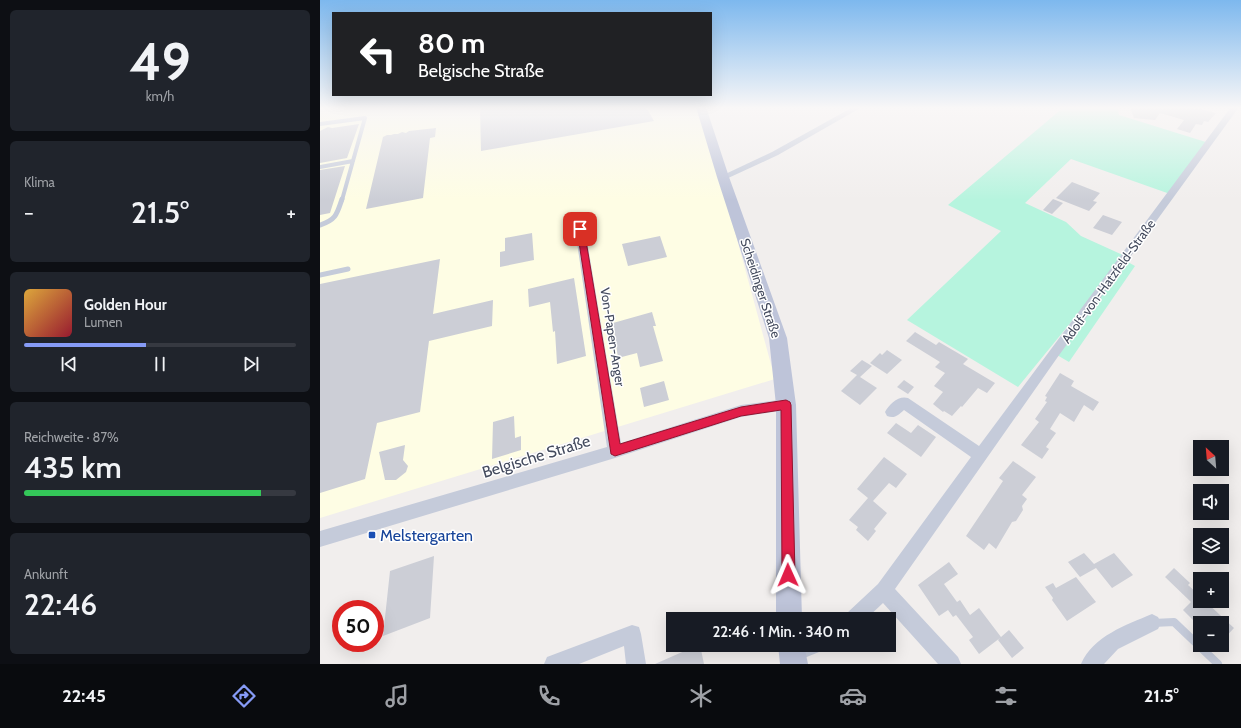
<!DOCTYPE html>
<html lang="de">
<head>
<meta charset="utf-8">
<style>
	body { margin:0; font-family:Cabin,sans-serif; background:#20242c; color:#f1f3f6; height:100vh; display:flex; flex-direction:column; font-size:15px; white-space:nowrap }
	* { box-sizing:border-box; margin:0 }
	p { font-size:13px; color:#9ea1a6 }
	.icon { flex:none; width:22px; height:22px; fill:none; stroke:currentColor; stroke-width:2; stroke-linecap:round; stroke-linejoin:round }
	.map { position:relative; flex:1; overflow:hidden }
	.drawer { display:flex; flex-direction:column; gap:10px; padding:10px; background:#0d0f14; width:320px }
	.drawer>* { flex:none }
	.banner { position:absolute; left:12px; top:12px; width:380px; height:84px; border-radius:0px; box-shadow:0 4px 16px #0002; background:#202124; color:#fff; overflow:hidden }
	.needle { width:26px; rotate:334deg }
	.tools { position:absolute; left:873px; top:440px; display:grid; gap:8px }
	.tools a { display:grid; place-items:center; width:36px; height:36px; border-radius:0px; background:#171b24; box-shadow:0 4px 16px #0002; font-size:20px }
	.speed { position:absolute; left:12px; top:600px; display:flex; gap:8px; font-size:20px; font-weight:700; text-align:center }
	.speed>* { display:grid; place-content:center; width:52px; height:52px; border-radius:50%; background:#171b24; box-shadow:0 4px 16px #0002; line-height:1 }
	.speed .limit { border:6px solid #d22; background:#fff; color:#111 }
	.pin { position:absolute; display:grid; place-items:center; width:34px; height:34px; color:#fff; margin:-17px; border-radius:8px; box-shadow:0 2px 6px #0006 }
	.me { position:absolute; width:44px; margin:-22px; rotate:359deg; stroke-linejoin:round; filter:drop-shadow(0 0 3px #0008) }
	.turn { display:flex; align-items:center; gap:14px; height:84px; padding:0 20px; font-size:18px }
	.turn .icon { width:52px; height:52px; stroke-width:2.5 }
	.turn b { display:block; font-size:28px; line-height:34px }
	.big { font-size:30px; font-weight:600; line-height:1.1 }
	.drawer .card { flex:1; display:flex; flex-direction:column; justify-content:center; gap:6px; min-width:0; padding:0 14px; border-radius:6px; background:#20242c }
	.drawer .dial { align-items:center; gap:0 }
	.dial b { font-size:52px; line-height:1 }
	.song { display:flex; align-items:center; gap:12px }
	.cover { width:48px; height:48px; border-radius:6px; background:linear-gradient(135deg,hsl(40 70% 55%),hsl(350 70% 35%)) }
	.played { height:4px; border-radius:2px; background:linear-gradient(90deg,#869bf6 45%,#363941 45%) }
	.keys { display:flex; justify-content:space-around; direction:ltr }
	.heat { display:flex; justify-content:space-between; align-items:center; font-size:22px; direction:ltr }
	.charge { height:6px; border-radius:3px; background:linear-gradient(90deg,#34c759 87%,#363941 0) }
	.trip { position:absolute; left:346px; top:612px; width:230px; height:40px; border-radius:0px; background:#171b24; box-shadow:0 4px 16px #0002; font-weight:600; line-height:40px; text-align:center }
	.menu { display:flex; height:64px; justify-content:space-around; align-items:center; background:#090b0e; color:#9ea1a6 }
	.menu .icon { width:28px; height:28px }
	.menu .on { color:#869bf6 }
	.menu b { font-size:18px; color:#f1f3f6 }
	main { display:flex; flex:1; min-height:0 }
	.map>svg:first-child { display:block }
	.commercial { fill:#fefde4 }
	.green { fill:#b6f4de }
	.building { fill:#ccced6 }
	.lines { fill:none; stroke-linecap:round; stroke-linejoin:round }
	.service-far2 { stroke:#c5cbda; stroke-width:4 }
	.service-far1 { stroke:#c5cbda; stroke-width:5 }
	.service { stroke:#c5cbda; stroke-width:8 }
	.minor { fill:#c5cbda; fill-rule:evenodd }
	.secondary { fill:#bec4d9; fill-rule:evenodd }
	.route { fill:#e11d48; stroke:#92132f }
	.transit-dot { fill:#1a4fb4; stroke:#fff; stroke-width:1.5 }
	.labels { text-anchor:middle; stroke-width:3; stroke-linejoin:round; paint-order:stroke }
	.street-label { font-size:13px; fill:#444b5e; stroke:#fff }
	.near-street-label { font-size:16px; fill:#444b5e; stroke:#fff }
	.near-transit-label { font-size:16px; fill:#164399; stroke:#fff; text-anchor:start }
</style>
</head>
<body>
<main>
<section class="drawer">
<div class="card dial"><b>49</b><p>km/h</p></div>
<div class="card"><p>Klima</p>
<div class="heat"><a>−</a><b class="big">21.5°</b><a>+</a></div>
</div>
<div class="card">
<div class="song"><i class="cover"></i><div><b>Golden Hour</b><p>Lumen</p></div></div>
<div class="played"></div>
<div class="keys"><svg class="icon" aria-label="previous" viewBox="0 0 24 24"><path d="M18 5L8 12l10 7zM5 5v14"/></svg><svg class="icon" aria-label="pause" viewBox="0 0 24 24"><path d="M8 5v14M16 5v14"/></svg><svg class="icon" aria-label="next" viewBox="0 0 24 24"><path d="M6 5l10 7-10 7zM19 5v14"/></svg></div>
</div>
<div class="card"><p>Reichweite · 87%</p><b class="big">435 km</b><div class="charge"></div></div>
<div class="card"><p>Ankunft</p><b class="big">22:46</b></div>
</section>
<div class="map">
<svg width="921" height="664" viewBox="0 0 921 664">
	<rect width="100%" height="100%" fill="#f1eeed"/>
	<path class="commercial" d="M0 107H381L455 379 0 518Z"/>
	<path class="green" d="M744 107H797L799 115 889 143 850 194 751 159 705 203 746 222 761 236 805 256 698 387 587 320 681 231 628 205Z
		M806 261 815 266 749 362 737 355Z"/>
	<path class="building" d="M160 107H326L334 121 161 151Z
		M810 107H866L875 109 877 108 896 113 888 122 884 121 882 125 876 124 870 133 857 129 864 120 840 113 835 120 814 118Z
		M39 124 27 158 0 163V131L8 127 12 128Z
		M116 128 115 137 110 138 103 198 46 209 63 137 67 135H71L74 134H78L82 132 86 133 89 131Z
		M25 166 10 213 0 215V170Z
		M752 182 780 193 773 201 777 202 769 211 736 198Z
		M733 199 743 203 732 214 723 210Z
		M783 215 802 222 792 235 773 228Z
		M212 233 214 260 180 267V252L185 251V238Z
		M340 236 347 257 308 266 302 244Z
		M120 259 113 314 173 300 172 326 109 341 100 412 57 423 45 479 0 493V284Z
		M254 278 266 356 237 364 235 331 233 332 230 302 209 307 208 289Z
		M332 312 336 326H333L343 361 320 367 317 353 298 358 293 323Z
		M595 332 616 345 619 342 648 359 643 364 675 383 667 393 658 388 642 407 641 406 632 416 624 411 623 412 613 404 623 392 614 386 625 373 615 367 620 362 586 341Z
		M567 350 582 360 567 374 550 363 560 353 562 355Z
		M542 360 552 366 540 377 557 388 540 405 521 391 537 375 530 371Z
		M740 373 754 381 751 386 779 402 773 411 764 405 754 422 740 413 730 429 736 433 726 447 729 449 722 459 701 445 719 422 715 419 727 402 725 401 727 397 725 396Z
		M584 380 594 387 588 394 577 387Z
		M344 381 349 400 324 407 320 388Z
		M194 416 195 438 201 436V450L172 459 173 422Z
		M576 423 591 433 598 425 616 437 601 457 567 433Z
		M85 445 83 460 88 466 86 472 76 480H65L59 452Z
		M564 457 587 474 576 488 569 483 553 501 567 513 554 529 556 531 548 541 536 530 538 527 529 520 548 498 537 489Z
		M693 461 716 477 702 495 707 499 702 506 703 510 696 521 692 522 676 549 669 543 664 550 646 536 683 481 679 478Z
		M764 553 774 564 794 553 813 575 792 588 776 568 760 577 748 562Z
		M114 556 110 618 63 636 70 571Z
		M629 562 638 574 624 584 637 602 640 600 650 615 659 608 681 637 689 630 704 648 692 658 678 640 680 638 659 654 649 640 653 637 636 615 633 617 628 610 619 616 598 585Z
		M854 568 870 583 868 585 878 594 880 593V601H885L914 628 902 641V623H876L863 610 871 602 845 577Z
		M756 577 776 602 747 621 732 600 733 598 725 587 733 583 736 588Z
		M368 645H380L384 664H335L369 649Z"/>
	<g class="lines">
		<path class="service-far2" d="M0 124 45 118 22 200
			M0 167 33 161"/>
		<path class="service-far1" d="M0 225C16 220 17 214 22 199
			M0 275 28 269"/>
		<path class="service" d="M833 623 854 622 898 664"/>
		<path class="minor" d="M533 107H542L458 155 406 179 403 180 399 177 452 152Z
			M911 107H919L737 358 575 589 638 657 641 664H618L563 603 546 619H524L527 613 558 584 651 457 584 410C578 415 575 419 567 416L565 412C569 404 579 395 588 398L659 446Z
			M260 226 265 229 301 443 421 405 466 399 471 401 473 405 471 409 421 417 295 458 0 547V531L287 447 255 229Z
			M832 614 838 617 841 623 838 629 798 649 784 664H761C773 636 806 625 832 614Z
			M312 625 319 627 321 634 326 664H306L304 646 259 664H224L227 657Z
			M470 645H501L499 652 472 663 465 661 463 654 465 647Z"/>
		<path class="secondary" d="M376 107H386L409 177 467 338 476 405 482 619H456V405L449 338 397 177Z
			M458 645H484L488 664H460Z"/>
	</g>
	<linearGradient id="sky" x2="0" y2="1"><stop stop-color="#7db8ee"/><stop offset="0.54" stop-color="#f9f7f7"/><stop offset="1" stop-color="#f9f7f7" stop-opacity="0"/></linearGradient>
	<rect width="921" height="200" fill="url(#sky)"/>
	<path class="route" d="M260 227 264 229 300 444 421 407 466 400 470 402 471 405 475 575 473 579 468 581 463 579 462 575 461 410 421 416 295 456 291 454 257 229Z"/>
	<rect class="transit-dot" x="48" y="531" width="8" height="8" rx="2"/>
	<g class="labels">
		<g class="street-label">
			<text transform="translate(788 281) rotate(-54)" y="5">Adolf-von-Hatzfeld-Straße</text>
			<text transform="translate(441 288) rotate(72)" y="5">Scheidinger Straße</text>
			<text transform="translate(293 337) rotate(81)" y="5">Von-Papen-Anger</text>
		</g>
		<g class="near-street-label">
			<text transform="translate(216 456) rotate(-17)" y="6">Belgische Straße</text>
		</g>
		<g class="near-transit-label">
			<text x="60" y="541">Melstergarten</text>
		</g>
	</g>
</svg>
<div class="tools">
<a><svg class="needle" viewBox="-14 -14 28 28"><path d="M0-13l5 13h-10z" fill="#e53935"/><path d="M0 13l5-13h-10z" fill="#9ea1a6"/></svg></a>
<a><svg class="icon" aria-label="sound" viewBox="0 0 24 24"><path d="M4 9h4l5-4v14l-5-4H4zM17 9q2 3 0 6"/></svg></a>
<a><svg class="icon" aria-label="layers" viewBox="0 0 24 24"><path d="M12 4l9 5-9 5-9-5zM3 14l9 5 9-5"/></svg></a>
<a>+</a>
<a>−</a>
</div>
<div class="speed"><div class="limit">50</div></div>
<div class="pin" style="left:260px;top:229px;background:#d93025"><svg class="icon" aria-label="arrive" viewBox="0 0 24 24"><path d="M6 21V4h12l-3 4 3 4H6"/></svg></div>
<svg class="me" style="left:468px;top:575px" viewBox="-20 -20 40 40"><path d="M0-17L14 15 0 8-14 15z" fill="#e11d48" stroke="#fff" stroke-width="4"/></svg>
<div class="trip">22:46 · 1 Min. · 340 m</div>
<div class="banner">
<div class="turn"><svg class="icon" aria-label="left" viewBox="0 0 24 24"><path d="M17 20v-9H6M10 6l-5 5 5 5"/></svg><div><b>80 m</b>Belgische Straße</div></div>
</div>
</div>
</main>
<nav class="menu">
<b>22:45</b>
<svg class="icon on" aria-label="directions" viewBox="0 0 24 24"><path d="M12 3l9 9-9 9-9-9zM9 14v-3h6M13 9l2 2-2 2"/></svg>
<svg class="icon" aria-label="music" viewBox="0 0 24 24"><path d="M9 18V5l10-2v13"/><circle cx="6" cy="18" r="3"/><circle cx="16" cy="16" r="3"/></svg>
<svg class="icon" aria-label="phone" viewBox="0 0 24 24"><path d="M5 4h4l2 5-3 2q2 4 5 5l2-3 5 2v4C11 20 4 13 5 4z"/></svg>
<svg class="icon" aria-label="climate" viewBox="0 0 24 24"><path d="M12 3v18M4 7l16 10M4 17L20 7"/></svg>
<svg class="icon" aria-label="car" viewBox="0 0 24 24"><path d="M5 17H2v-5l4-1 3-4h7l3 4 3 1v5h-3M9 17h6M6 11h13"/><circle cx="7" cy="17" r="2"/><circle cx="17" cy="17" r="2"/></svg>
<svg class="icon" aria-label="filters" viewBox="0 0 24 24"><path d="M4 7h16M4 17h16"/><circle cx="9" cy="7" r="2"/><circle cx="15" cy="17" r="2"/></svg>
<b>21.5°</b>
</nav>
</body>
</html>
